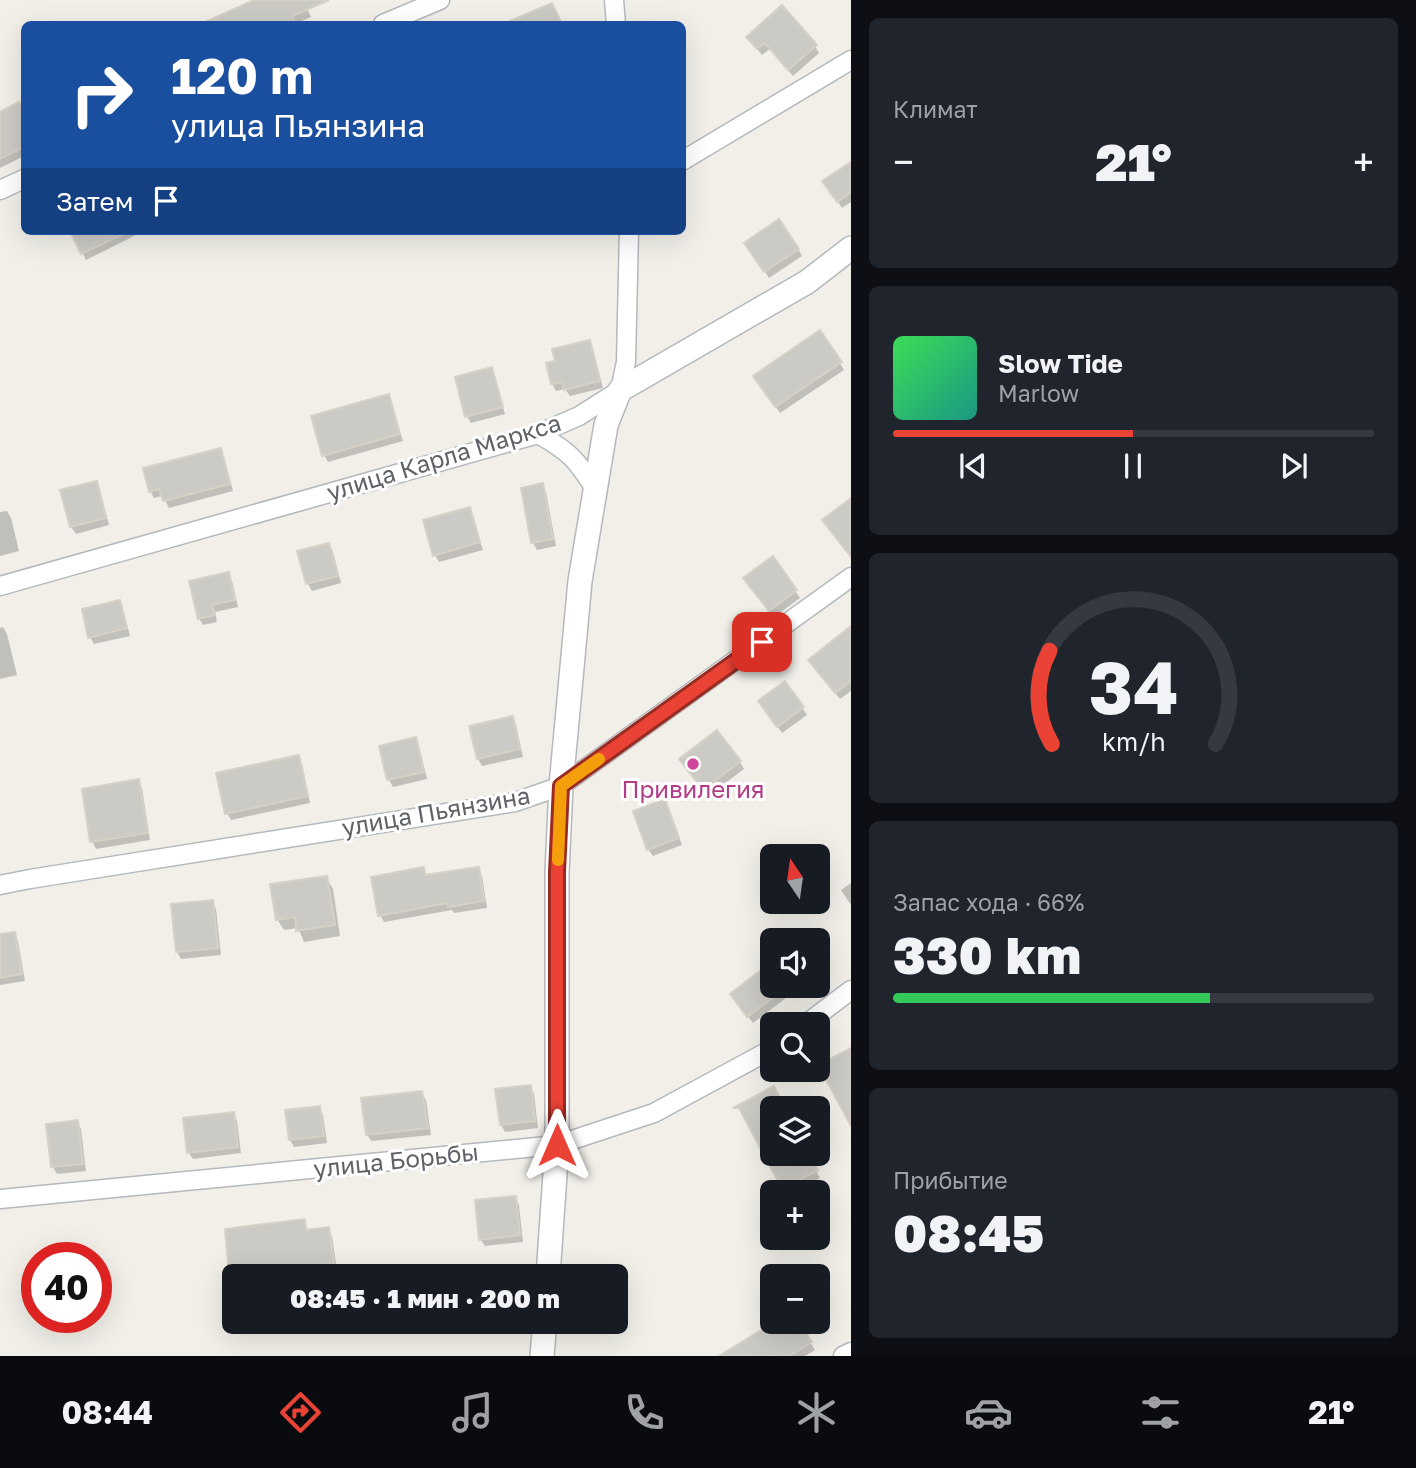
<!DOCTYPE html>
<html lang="ru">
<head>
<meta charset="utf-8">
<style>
	body { margin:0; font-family:"Golos Text",sans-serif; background:#20242c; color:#f1f3f6; height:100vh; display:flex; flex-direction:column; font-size:26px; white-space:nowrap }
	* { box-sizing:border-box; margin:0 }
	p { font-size:23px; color:#9ea1a6 }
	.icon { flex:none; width:38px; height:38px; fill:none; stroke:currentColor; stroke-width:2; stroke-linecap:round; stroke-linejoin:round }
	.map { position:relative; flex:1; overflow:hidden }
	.side { display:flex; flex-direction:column; gap:18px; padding:18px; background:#0d0f14; width:565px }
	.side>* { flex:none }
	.top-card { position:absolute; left:21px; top:21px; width:665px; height:214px; border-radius:10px; box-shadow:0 7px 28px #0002; background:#1a4fa0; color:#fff; overflow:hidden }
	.needle { width:46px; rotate:347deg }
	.buttons { position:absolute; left:760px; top:844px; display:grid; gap:14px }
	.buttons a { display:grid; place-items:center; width:70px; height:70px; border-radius:10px; background:#171b24; box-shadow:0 7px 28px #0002; font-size:35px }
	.speed { position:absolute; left:21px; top:1242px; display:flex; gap:14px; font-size:35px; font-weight:700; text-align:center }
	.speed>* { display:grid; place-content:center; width:91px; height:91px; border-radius:50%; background:#171b24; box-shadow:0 7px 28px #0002; line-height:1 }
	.speed .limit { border:10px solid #d22; background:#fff; color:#111 }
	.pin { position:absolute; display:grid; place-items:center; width:60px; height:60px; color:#fff; margin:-30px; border-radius:14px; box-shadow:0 4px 10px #0006 }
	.me { position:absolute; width:77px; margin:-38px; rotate:0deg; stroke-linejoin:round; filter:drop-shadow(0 0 5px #0008) }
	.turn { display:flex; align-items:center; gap:24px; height:147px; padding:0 35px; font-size:32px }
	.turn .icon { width:91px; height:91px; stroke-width:2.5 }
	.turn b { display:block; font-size:49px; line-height:60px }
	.then { display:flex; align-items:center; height:66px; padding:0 35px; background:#0003; gap:14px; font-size:26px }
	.big { font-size:52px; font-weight:800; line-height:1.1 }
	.side .card { flex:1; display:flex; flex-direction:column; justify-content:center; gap:10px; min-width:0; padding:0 24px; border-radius:10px; background:#20242c }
	.side .dial { align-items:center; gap:0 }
	.dial svg { height:182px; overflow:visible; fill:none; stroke:#363941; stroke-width:7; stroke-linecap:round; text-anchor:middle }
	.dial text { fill:#f1f3f6; stroke:none }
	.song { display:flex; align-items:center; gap:21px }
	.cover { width:84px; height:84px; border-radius:10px; background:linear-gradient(135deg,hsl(130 70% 55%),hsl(170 70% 35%)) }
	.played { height:7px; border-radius:4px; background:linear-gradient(90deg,#ea4335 50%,#363941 50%) }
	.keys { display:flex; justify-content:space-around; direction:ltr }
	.heat { display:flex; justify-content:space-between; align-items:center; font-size:38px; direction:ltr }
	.charge { height:10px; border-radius:5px; background:linear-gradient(90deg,#34c759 66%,#363941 0) }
	.trip { position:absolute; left:222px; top:1264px; width:406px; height:70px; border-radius:10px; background:#171b24; box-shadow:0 7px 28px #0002; font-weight:800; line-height:70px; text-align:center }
	.tabs { display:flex; height:112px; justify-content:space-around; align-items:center; background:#090b0e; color:#9ea1a6 }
	.tabs .icon { width:49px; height:49px }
	.tabs .active { color:#ea4335 }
	.tabs b { font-size:32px; color:#f1f3f6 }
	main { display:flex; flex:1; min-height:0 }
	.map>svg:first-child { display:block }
	.shadow { fill:#0003 }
	.building { fill:#cccac5; stroke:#d6d1c6; stroke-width:2 }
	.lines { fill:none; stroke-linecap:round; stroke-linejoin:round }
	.minor-casing { stroke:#b5b8bc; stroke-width:21 }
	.tertiary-casing { stroke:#b5b8bc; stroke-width:26 }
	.minor { stroke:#fff; stroke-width:18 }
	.tertiary { stroke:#fff; stroke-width:23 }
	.route-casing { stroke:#982c22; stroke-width:18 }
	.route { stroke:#ea4335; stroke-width:12 }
	.slow { stroke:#f59e0b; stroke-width:12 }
	.hotel-dot { fill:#d1479c; stroke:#fff; stroke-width:2.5 }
	.labels { text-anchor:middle; stroke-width:6; stroke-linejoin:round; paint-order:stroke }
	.street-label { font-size:24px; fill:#5f6368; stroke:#fff }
	.hotel-label { font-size:24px; fill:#b23c85; stroke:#fff }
</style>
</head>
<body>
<main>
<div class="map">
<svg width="851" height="1356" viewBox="0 0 851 1356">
	<rect width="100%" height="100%" fill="#f1efe8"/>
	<path class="shadow" d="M258 0H303L311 17 295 24H205Z
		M748 37 815 46 819 53 793 76 770 49 762 55Z
		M19 105 24 115V156L0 168V114Z
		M851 164V202L842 208 829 189Z
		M72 231H144L86 260Z
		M798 249 802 256 769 278 751 250Z
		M589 342 593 349 603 388 570 396 565 389 556 391 552 384 557 362Z
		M840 363 844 370 780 413 759 383Z
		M491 369 505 414 471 423 467 416Z
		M388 396 403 441 328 462 324 455Z
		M220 450 224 457 233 491 169 508 163 496 154 498 150 491Z
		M96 483 100 490 109 525 76 534 71 527Z
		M542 485 546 492 556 546 537 550 533 543Z
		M469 509 483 550 439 562 435 555Z
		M7 511 11 518 19 551 0 556V512Z
		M329 545 333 552 341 583 312 591 308 584Z
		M773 559 800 598 774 617 749 586Z
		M228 574 232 581 238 607 215 612 217 622 203 625 199 618Z
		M119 602 123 609 130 636 94 644 90 637Z
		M3 627 7 634 17 675 0 679V628Z
		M851 628V691L840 699 815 667Z
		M785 683 807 715 782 733 764 708Z
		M512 718 516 725 523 757 482 766 478 759Z
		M415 739 419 746 427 779 393 787 389 780Z
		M298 757 302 764 310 803 231 820 227 813Z
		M740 762 744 769 708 796 685 766Z
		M138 781 142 788 150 840 96 849 92 841Z
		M668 808 682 845 653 856 648 849Z
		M423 869 427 876 478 869 482 876 487 908 454 913 452 910 384 922 380 915Z
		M326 877 333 889 340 936 304 942 298 928 284 930 277 919Z
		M851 883V905L841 890Z
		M212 902 216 909 221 955 181 959 177 952Z
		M14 933 18 941 25 981 0 985V936Z
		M772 985H803L753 1023 736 1001Z
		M530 1086 534 1094 538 1128 505 1132 501 1125Z
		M421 1093 426 1100 431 1135 371 1141 367 1134Z
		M740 1106 772 1108V1153H807L820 1178 794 1192H786Z
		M319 1108 323 1115 327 1143 294 1147 290 1140 287 1111Z
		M233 1113 237 1121 241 1153 193 1159 188 1152Z
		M77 1122 81 1129 86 1171 57 1174 53 1167Z
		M515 1197 519 1205 523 1242 485 1246 480 1239Z
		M304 1221 308 1232 328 1229 332 1236 337 1270 285 1276H234V1280L231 1275Z
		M796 1321 815 1350 805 1356H722Z"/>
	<path class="building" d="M254 0H329L292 16 296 24H201Z
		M552 3 562 24H503Z
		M782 5 817 45 788 70 765 43 757 49 746 37Z
		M19 102 24 113V147L0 159V112Z
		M851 162V192L837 202 822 181Z
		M779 219 799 249 764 272 744 243Z
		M70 231H130L81 254Z
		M820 330 842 362 775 407 753 376Z
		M590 340 600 381 564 390 562 382 551 384 546 363 555 361 552 349Z
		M492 367 503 407 465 417 455 377Z
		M389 394 400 434 322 456 311 416Z
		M221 448 230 484 163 501 159 489 149 492 143 468Z
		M97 481 106 518 70 527 60 490Z
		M543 483 553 539 531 543 521 488Z
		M851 498V557L822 520Z
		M470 507 480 542 433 556 423 520Z
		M329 543 338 576 306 584 297 551Z
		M773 556 797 590 769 611 743 578Z
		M229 572 235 600 212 605 215 615 198 619 189 581Z
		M120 600 127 628 88 638 82 609Z
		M851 626V681L835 693 808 660Z
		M785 681 804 707 777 727 758 701Z
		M513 716 520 749 477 759 469 726Z
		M717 730 741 761 703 790 679 759Z
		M416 737 424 772 387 780 379 746Z
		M299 755 308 796 225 814 216 773Z
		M139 779 148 833 90 842 82 789Z
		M665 799 679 838 647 850 633 811Z
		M424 867 425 875 479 867 484 901 448 907 447 903 378 916 371 877Z
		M327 876 335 925 296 931 295 917 276 920 270 884Z
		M213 900 218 948 176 952 171 904Z
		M15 932 22 974 0 978V934Z
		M772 962V985H790L747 1017 730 994Z
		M851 1048V1126L818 1065Z
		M531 1085 535 1121 500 1125 495 1089Z
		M774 1086 785 1108H772V1153H809L818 1170 782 1189 739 1108H733Z
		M422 1091 428 1128 366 1135 361 1098Z
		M320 1106 324 1136 289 1140 285 1110Z
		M234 1112 238 1147 187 1153 183 1118Z
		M78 1120 83 1164 51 1167 46 1124Z
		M516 1196 520 1235 479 1240 475 1200Z
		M305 1219 306 1230 329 1227 334 1263 229 1275 225 1229Z
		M776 1321H798L812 1342 789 1356H719Z"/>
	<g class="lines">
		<g class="minor-casing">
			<path id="minor" d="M614 0 616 24
				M383 24 440 0
				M682 161 851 60
				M0 190 24 179
				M538 434C569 451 577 460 595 489
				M0 586 538 434 579 416 620 390 626 362 629 231
				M0 885 30 879 515 802 561 786 851 577
				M806 1024 851 990
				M0 1199 557 1145 654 1113 772 1049
				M843 1356 851 1352"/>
		</g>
		<g class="tertiary-casing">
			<path id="tertiary" d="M548 1276 557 1145V872L561 786 580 581 606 425 620 390 807 282 851 248
				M542 1356 545 1321"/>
		</g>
		<use href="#minor" class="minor"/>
		<use href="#tertiary" class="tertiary"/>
	</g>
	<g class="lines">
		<g class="route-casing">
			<path id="route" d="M557 1145V872L561 786 762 642"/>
		</g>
		<use href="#route" class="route"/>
		<path class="slow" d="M558 860 561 786 599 759"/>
	</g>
	<circle class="hotel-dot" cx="693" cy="764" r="7"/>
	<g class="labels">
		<g class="street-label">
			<text transform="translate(444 458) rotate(-17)" y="8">улица Карла Маркса</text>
			<text transform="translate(436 812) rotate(-10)" y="8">улица Пьянзина</text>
			<text transform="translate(396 1161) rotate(-6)" y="8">улица Борьбы</text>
		</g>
		<g class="hotel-label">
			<text x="693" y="798">Привилегия</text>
		</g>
	</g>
</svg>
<div class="buttons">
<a><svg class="needle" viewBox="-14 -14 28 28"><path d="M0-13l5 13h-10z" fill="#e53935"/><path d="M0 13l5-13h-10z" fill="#9ea1a6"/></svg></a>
<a><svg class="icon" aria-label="sound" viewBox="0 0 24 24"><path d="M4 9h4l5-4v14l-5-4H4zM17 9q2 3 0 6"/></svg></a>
<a><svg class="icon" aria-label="search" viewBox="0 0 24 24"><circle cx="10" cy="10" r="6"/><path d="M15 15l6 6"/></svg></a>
<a><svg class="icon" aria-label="layers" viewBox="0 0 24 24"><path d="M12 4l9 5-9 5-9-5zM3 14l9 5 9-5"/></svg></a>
<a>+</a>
<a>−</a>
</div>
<div class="speed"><div class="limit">40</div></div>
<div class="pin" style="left:762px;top:642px;background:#d93025"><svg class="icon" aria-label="arrive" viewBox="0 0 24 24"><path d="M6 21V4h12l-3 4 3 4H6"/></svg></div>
<svg class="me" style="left:557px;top:1145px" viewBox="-20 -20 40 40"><path d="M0-17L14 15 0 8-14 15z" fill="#ea4335" stroke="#fff" stroke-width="4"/></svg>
<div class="trip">08:45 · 1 мин · 200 m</div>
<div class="top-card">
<div class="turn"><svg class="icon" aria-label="right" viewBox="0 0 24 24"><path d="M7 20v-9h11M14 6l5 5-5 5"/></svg><div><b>120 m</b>улица Пьянзина</div></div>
<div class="then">Затем<svg class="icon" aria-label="arrive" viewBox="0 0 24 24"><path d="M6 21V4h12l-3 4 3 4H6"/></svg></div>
</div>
</div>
<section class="side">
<div class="card"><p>Климат</p>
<div class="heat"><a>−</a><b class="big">21°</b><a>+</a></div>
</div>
<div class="card">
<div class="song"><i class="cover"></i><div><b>Slow Tide</b><p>Marlow</p></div></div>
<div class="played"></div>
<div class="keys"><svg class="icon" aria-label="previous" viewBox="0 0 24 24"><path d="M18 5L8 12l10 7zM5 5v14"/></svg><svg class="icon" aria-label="pause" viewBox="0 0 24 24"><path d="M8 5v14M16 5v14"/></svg><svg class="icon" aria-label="next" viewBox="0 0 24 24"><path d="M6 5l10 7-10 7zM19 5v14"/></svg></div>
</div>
<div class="card dial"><svg viewBox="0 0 100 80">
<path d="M14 69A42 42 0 1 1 86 69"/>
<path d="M14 69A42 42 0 0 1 13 28" stroke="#ea4335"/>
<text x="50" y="56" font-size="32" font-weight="700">34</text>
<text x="50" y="72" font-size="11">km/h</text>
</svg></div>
<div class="card"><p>Запас хода · 66%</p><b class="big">330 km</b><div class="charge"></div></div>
<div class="card"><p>Прибытие</p><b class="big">08:45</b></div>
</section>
</main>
<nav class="tabs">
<b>08:44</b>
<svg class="icon active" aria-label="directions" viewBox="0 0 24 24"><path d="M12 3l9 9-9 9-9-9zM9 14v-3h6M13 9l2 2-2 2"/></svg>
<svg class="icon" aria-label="music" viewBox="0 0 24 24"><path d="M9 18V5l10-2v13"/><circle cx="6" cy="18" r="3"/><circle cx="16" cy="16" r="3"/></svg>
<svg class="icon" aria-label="phone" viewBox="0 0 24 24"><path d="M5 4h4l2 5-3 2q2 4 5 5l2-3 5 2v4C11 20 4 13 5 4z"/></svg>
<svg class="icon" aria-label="climate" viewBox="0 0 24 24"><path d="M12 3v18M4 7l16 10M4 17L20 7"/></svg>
<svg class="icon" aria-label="car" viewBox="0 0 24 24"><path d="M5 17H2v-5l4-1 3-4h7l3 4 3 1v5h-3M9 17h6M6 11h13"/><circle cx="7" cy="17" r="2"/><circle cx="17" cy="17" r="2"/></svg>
<svg class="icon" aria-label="filters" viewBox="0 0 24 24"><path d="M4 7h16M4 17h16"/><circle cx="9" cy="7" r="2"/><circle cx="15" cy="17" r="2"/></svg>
<b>21°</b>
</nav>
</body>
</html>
